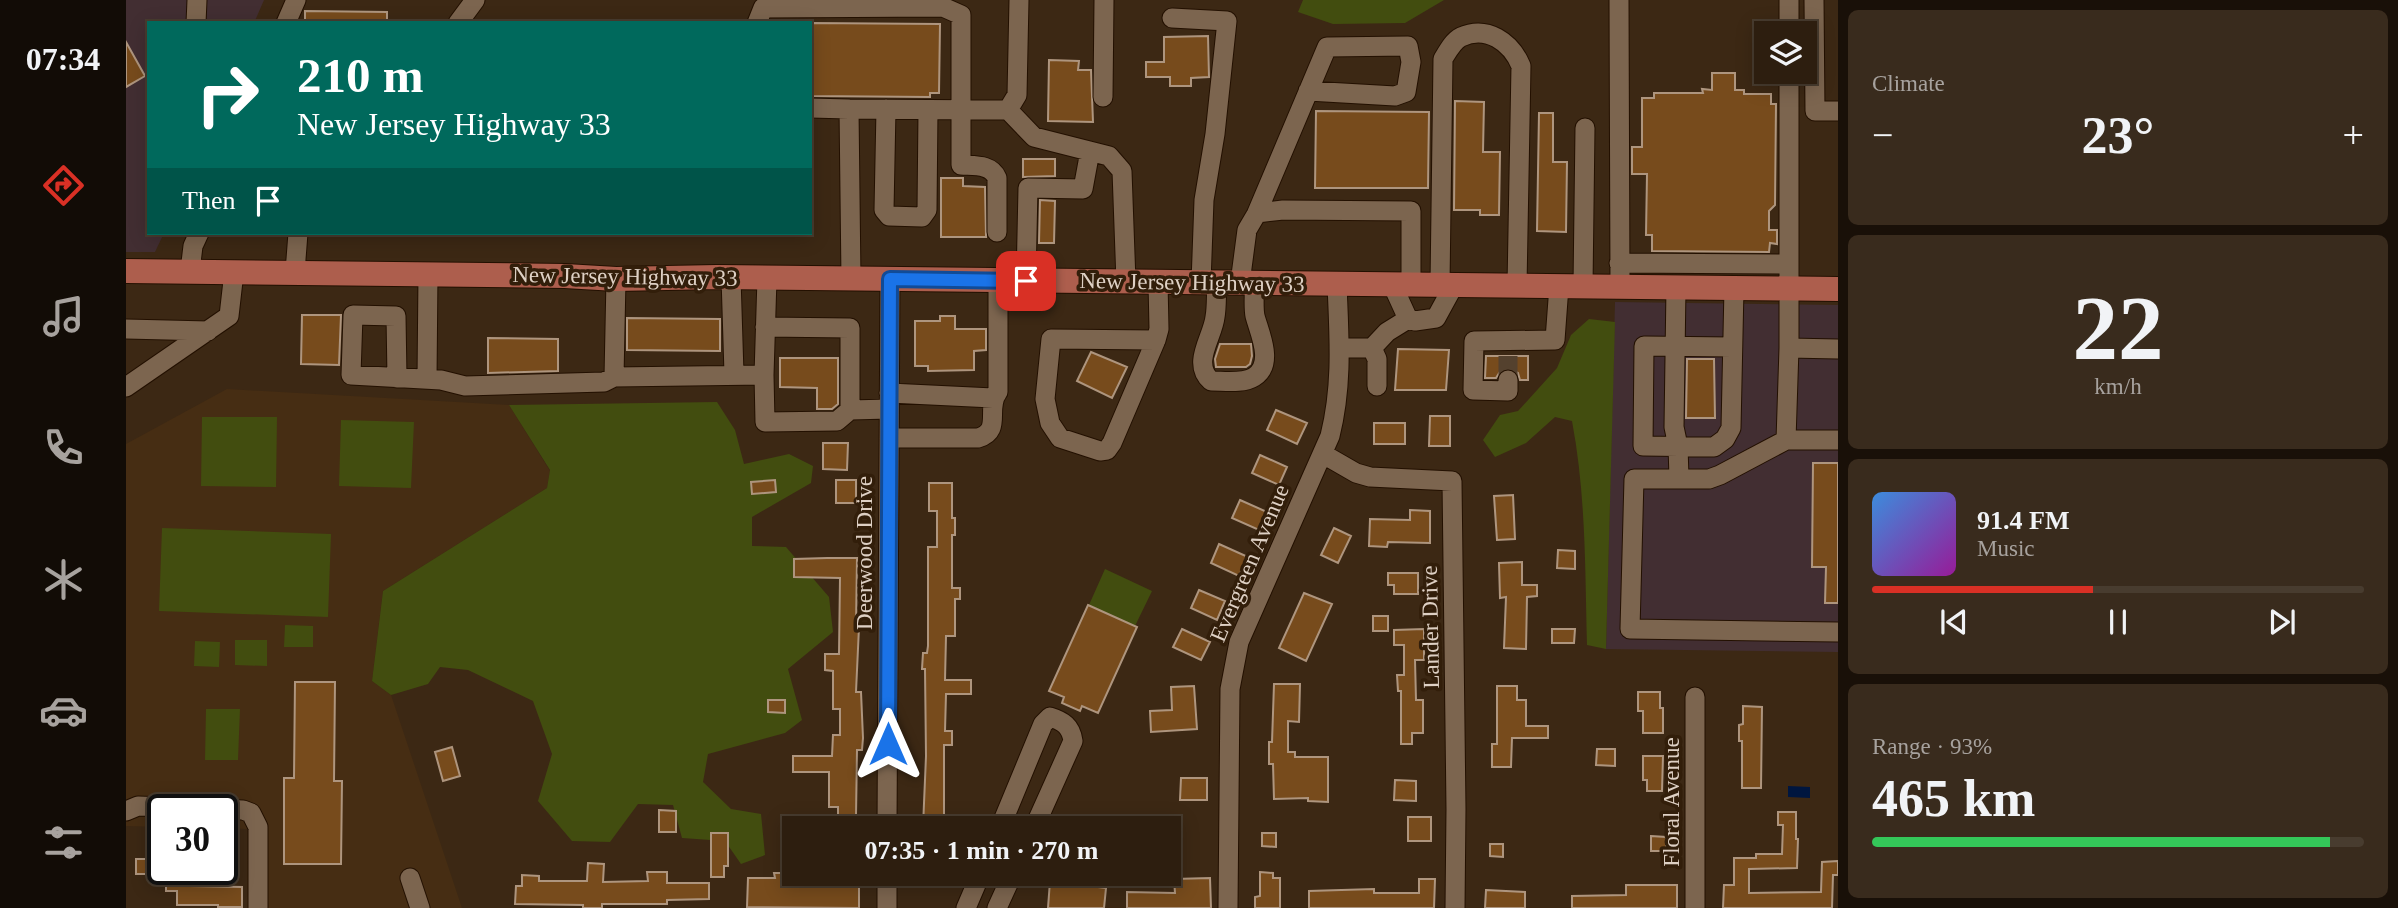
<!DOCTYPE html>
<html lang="en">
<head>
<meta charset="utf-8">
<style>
	body { margin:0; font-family:"Times New Roman",serif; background:#392b1d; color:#f1f3f6; height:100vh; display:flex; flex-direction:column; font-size:26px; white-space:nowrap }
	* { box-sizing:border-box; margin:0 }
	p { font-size:23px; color:#a7a29e }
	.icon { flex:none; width:38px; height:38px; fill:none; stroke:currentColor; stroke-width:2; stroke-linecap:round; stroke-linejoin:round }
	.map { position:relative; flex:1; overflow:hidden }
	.panel { display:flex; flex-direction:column; gap:10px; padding:10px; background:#191008; width:560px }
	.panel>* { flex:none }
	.top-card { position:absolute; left:21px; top:21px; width:665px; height:214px; border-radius:0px; box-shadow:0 4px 18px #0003,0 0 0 2px #483c2f; background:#00695c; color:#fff; overflow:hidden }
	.controls { position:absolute; left:1628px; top:21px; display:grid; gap:14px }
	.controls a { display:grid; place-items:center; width:63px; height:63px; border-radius:0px; background:#2d1e0f; box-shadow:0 4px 18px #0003,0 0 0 2px #483c2f; font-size:35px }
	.speed { position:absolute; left:21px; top:794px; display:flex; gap:14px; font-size:35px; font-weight:700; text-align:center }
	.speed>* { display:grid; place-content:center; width:91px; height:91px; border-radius:50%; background:#2d1e0f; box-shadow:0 4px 18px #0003,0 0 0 2px #483c2f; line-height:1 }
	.speed .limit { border:4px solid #111; border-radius:10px; background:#fff; color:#111 }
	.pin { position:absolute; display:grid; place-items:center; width:60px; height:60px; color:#fff; margin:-30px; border-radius:14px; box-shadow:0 4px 10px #0006 }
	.me { position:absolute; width:77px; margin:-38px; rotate:0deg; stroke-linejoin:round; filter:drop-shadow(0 0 5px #0008) }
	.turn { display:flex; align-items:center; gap:24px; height:147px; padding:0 35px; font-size:32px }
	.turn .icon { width:91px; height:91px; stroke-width:2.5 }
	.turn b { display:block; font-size:49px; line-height:60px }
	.then { display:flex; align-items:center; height:66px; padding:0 35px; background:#0003; gap:14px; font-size:26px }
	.big { font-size:52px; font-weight:600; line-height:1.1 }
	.panel .card { flex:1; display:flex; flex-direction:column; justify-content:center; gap:10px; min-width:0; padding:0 24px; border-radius:10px; background:#392b1d }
	.panel .dial { align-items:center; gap:0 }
	.dial b { font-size:91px; line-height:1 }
	.song { display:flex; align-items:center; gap:21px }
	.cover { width:84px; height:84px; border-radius:10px; background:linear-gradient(135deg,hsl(210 70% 55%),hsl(300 70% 35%)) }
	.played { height:7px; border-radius:4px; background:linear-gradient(90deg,#d93025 45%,#483c2f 45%) }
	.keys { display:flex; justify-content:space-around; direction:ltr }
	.heat { display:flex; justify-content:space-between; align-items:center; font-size:38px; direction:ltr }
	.charge { height:10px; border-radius:5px; background:linear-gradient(90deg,#34c759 93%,#483c2f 0) }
	.trip { position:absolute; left:656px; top:816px; width:399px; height:70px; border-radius:0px; background:#2d1e0f; box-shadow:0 4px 18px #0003,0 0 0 2px #483c2f; font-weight:600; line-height:70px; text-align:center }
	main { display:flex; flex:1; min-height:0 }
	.tab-bar { display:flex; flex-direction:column; width:126px; justify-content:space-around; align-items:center; background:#120c06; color:#a7a29e }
	.tab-bar .icon { width:49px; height:49px }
	.tab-bar .selected { color:#d93025 }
	.tab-bar b { font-size:32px; color:#f1f3f6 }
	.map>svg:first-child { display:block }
	.commercial { fill:#422e32 }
	.built { fill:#462d13 }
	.green { fill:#424d0f }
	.water { fill:#00163f }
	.building { fill:#774b1c; stroke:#ae957e; stroke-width:2 }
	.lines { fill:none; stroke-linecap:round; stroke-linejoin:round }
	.minor-tunnel { stroke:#54412e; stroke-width:19; stroke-dasharray:19 10; stroke-linecap:butt }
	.minor-casing { stroke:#231000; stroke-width:21 }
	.major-casing { stroke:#231000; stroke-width:26 }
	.minor { stroke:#7c654f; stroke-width:19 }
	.major { stroke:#ad5e4d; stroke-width:24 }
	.route-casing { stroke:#114b97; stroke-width:18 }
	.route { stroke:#1a73e8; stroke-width:12 }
	.labels { text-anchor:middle; stroke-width:7; stroke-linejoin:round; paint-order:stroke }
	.street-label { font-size:23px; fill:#ded0c4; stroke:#321e0a }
</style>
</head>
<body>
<main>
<nav class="tab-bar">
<b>07:34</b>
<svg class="icon selected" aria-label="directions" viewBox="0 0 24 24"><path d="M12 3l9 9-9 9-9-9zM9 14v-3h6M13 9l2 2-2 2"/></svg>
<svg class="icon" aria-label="music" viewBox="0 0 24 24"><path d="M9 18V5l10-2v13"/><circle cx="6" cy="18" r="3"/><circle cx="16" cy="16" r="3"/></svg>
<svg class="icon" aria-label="phone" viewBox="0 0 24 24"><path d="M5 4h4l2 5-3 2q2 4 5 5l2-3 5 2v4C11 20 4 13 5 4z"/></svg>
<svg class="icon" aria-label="climate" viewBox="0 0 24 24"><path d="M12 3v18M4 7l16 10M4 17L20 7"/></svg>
<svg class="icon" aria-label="car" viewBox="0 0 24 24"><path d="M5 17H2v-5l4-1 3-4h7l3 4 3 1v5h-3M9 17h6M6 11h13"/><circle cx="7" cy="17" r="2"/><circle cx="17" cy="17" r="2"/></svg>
<svg class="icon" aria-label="filters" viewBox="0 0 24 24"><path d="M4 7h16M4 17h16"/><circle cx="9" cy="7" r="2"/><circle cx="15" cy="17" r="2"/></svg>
</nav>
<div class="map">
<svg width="1712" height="908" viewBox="0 0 1712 908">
	<rect width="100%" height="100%" fill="#3c2814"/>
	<path class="commercial" d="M0 0H138L128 23H23V233H38L29 252H0Z
		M1489 302 1712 305V652L1480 649Z"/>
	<path class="built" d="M101 389 383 405 424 471 421 488 257 591 246 681 265 695 336 908H121L122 829 96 828V810H37V827L0 826V444Z"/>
	<path class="green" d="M1177 0H1318L1279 23 1207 24 1172 12Z
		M1463 319 1489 322 1480 649 1461 645C1459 569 1460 495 1446 421L1429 417 1400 443 1369 457 1357 440 1374 415 1392 411 1431 368 1445 335Z
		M591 402 609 430 618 464 663 454 687 466 685 483 626 517V546L660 547 703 597 707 632 662 669 676 720 659 733 582 754 577 782 605 809 635 814 639 855 615 864 599 841 556 838 547 805 512 804 484 842 446 841 412 801 426 754 407 701 342 670 314 667 302 684 265 695 246 681 257 591 421 488 424 470 383 405Z
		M76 417H151L150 487 75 486Z
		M215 420 288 422 285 488 213 486Z
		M36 528 205 534 202 617 33 611Z
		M979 569 1026 591 1009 626 963 605Z
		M159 625 187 626V647H158Z
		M109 640H141V666L109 665Z
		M69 641 94 642 93 667 68 666Z
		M80 709H114L112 760H79Z"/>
	<path class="water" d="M1662 786 1684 787V798L1662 797Z"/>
	<path class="building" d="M179 11 261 12V23H179Z
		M684 23 814 24 813 93H804V97L684 96Z
		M1082 36 1083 77 1065 78V86H1044V77H1020V62H1038V37Z
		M0 42 19 76 0 87Z
		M923 60 953 61 952 70H965L967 122 922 121Z
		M1586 73H1609V90H1618V94H1645V104H1650L1649 205 1643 211V230H1651V244L1644 243 1643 252 1526 251V235H1520L1521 174H1506V147H1516V98H1528V93H1577L1576 89 1586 90Z
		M1329 101 1358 102 1357 152H1374L1373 215H1354V210H1328Z
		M1190 111 1303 112 1302 188H1189Z
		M1413 113H1427V162H1441L1440 232 1411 231Z
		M897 159H929V176L897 177Z
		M815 178H837V186L859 187 860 237H815Z
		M914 200 929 201 928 243H913Z
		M176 315H215L213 365 175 364Z
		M814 316H829V329H860V350L848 351V370L802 371V366H789V321H814Z
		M501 318 594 319V351L501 350Z
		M362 338 432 339V371L362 373Z
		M1094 344H1125L1126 356 1124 364 1120 367H1090L1089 359Z
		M1272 349 1323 350 1320 390H1269Z
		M965 352 1001 367 986 398 951 381Z
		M1360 356H1402V380H1394L1392 373 1383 368 1375 370 1370 378H1359Z
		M654 358H712V404L706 409H691V388L654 387Z
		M1561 359H1588L1589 418H1560Z
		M1150 410 1181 423 1171 444 1141 430Z
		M1304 416H1324V446H1303Z
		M1248 423H1279V444H1248Z
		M697 443H722L721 470 697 469Z
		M1134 455 1161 467 1153 485 1126 473Z
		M1687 463H1712V603H1699L1700 567H1686Z
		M649 480 650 492 626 494 625 482Z
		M710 480H730V503H710Z
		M803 483H826V518H829V535H826V588H834V599H829V636H820L819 680H845V694H820L819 731H826V745H818V827L815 828 797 827 800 756 799 669H796L797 653H801L802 646V547H811V511H803Z
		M1387 495 1389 539 1371 540 1368 496Z
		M1114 500 1141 512 1133 530 1106 518Z
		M1284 510 1304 511V543L1262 542 1261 547 1243 546 1244 519 1284 520Z
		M1208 528 1225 536 1212 563 1195 555Z
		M1093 544 1122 557 1113 576 1085 563Z
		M1432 550 1449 551V569L1431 568Z
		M701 558H731L730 626 733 627 730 692H735L737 738 736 750H731L730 816H712V807H703V772H667V756H706L707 735H714V709H707V671L699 670V654H713L714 578 668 577V559Z
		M1396 562V585H1411V596L1401 597 1400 649 1378 648 1380 597 1374 598 1373 563Z
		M1262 573H1292V594H1268V585H1262Z
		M1073 590 1099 601 1091 620 1065 608Z
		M1178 593 1206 604 1180 661 1153 648Z
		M962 605 1011 627 972 713 956 706 954 711 936 703 938 697 923 691Z
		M1247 616H1262V631H1247Z
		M1056 629 1084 642 1075 660 1047 647Z
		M1298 629V660H1289L1290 700H1297V733H1286V744H1275V691H1272L1271 675H1278V645H1268V630Z
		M1426 629H1449L1448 643H1426Z
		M169 682H209L208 781H216L215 864H158V778H168Z
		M1148 684H1174L1173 722 1162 721V752H1169V757H1202V802L1182 801V798L1148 799 1147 764H1143V742H1146Z
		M1068 686 1071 729 1025 732 1024 711 1046 710 1045 687Z
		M1371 686H1391V700H1400V726H1422V738H1386L1385 767H1366V744H1371Z
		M1512 692H1534V708H1537V733H1517V711H1512Z
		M642 700H659V713L642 712Z
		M1617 706 1636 707 1635 788H1616V741H1613V725L1617 724Z
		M326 747 334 776 317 781 309 752Z
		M1471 749H1489V766L1470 765Z
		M1517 756H1537L1536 791H1521V780H1517Z
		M1055 778H1081V800H1054Z
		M1269 780 1290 781V801L1268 800Z
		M533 810 550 811V832H533Z
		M1652 812H1670V839H1672L1671 868 1623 869V893L1695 892 1696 862 1712 861V875H1707L1706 908H1597L1598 885H1608V858H1630V854H1656L1657 825H1652Z
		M1282 817H1305V841H1282Z
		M585 833H602V866H598V877H585Z
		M1136 833H1150V847L1136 846Z
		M1525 836 1540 837V851H1525Z
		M1364 844H1377V857L1364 856Z
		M10 859H27V874H10Z
		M462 863 478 864 477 882 522 881 521 872H541V883H583V899L541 900V904H476V908H457V905L389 904 390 886H396V875L413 876V881H461Z
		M1134 872 1147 873V878H1154V908H1129V897L1134 896Z
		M648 873H731V878H733V908L621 907 622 878H649Z
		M40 875 65 876V886L116 887V907H92V905H51V891H40Z
		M1084 878 1085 908H1001V892L1049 893 1048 879Z
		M1293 879H1309L1308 908H1183V891L1248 889V893H1293Z
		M924 881 980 888 978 908H922Z
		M1500 885H1551V908H1446V896L1500 895Z
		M1360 890 1399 892V908H1359Z"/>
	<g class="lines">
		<path class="minor-tunnel" d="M1382 356V380"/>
		<g class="minor-casing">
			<path id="minor" d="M1493 0 1494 286
				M1688 0 1689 111H1712
				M1046 18 1101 21 1089 134 1078 200 1075 283
				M70 23 71 0
				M160 23 170 0
				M332 23 349 0
				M631 23 637 8 817 7 835 15V165C849 166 865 164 871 178V232
				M1663 33V0
				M977 97 978 0
				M684 108 723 109
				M760 109 758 210 763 216 796 217 801 210 802 111
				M882 110 891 95 893 0
				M1130 215 1201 47 1282 46 1285 62 1280 92 1269 96 1182 91
				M1493 263 1662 264
				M64 271 67 246 73 233
				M169 272 172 233
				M605 277 608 374
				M725 279 723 109 882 110 908 137 983 156 996 171 1000 282
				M900 281 902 188 957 189 964 151
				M1091 283C1090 294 1091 306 1089 317 1087 337 1065 363 1085 381 1098 381 1117 384 1128 377 1149 364 1133 332 1129 316 1127 306 1129 293 1128 283
				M1114 283 1121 230 1131 213 1157 210 1285 211V284
				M1266 284 1282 319
				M1314 285 1317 59C1322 51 1327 41 1335 37 1361 25 1385 42 1395 66L1391 286
				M1457 286 1459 128
				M1550 287 1548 427 1552 446 1553 478
				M639 327 724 328V410L763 409
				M0 329 82 331
				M1030 340 925 339 919 399 924 423 934 438 974 451 981 450 986 443 1030 340 1033 329 1032 282
				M1606 347 1518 346 1517 446 1588 447 1599 439 1605 428 1608 288
				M1213 348H1246L1251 359V386
				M1246 348 1261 332 1282 319 1289 321 1310 318 1328 285
				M1663 348 1712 349
				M638 375 639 422 711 421 724 410
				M488 377 490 279
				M271 378 270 316 227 315 225 375 315 380 339 386 478 382 488 377 638 375 641 278
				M301 379 302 274
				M1382 380V391L1347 390 1348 341 1429 340 1433 286
				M0 387 103 316 108 272
				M763 393 867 398
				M763 438H852C877 431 859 408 872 392V280
				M1660 440 1663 348V72
				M1712 440H1660L1594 475 1583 479H1508L1504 629 1712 632
				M1197 454 1230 473 1244 477 1326 481 1330 809 1329 908
				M1569 697V908
				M0 811 12 806 117 810 125 813 132 827V908
				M761 828 764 279
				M874 828 917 724 924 717C937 721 945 726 947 741L908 828
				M284 878 294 908
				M761 908V873
				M840 908 855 873
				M871 908 887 873
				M1102 908 1104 689 1113 642 1204 436C1217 384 1213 336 1211 284"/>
		</g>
		<g class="major-casing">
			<path id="major" d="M0 271 439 276 490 279 591 277 1712 289"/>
		</g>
		<use href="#minor" class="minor"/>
		<use href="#major" class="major"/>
	</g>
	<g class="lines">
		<g class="route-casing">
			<path id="route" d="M762 744 764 279 900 281"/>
		</g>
		<use href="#route" class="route"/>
	</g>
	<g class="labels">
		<g class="street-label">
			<text transform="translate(499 276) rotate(1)" y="8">New Jersey Highway 33</text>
			<text transform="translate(1066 282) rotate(1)" y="8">New Jersey Highway 33</text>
			<text transform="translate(738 553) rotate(-90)" y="8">Deerwood Drive</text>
			<text transform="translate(1123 563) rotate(-67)" y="8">Evergreen Avenue</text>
			<text transform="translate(1304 627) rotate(-91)" y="8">Lander Drive</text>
			<text transform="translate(1545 802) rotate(-90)" y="8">Floral Avenue</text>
		</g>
	</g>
</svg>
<div class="controls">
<a><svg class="icon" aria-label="layers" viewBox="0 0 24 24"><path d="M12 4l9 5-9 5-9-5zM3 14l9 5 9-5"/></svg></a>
</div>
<div class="speed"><div class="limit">30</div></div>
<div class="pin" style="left:900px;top:281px;background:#d93025"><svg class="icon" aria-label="arrive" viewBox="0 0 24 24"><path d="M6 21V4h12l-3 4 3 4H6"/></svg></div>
<svg class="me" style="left:762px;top:744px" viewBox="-20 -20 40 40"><path d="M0-17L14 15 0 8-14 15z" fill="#1a73e8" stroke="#fff" stroke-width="4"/></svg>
<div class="trip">07:35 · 1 min · 270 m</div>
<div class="top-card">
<div class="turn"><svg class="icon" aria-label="right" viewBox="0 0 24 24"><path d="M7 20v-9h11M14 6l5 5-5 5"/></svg><div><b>210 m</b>New Jersey Highway 33</div></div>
<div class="then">Then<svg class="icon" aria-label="arrive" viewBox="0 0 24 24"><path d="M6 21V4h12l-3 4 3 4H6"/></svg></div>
</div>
</div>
<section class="panel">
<div class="card"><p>Climate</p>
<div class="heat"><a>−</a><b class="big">23°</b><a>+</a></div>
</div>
<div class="card dial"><b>22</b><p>km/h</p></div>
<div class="card">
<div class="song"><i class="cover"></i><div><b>91.4 FM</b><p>Music</p></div></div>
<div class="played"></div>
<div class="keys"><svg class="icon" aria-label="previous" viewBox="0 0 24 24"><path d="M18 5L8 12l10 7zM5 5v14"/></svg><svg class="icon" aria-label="pause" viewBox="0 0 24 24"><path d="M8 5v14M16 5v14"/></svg><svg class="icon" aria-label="next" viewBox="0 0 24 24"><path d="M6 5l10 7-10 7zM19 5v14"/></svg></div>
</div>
<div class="card"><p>Range · 93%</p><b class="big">465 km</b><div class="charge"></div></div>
</section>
</main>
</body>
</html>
